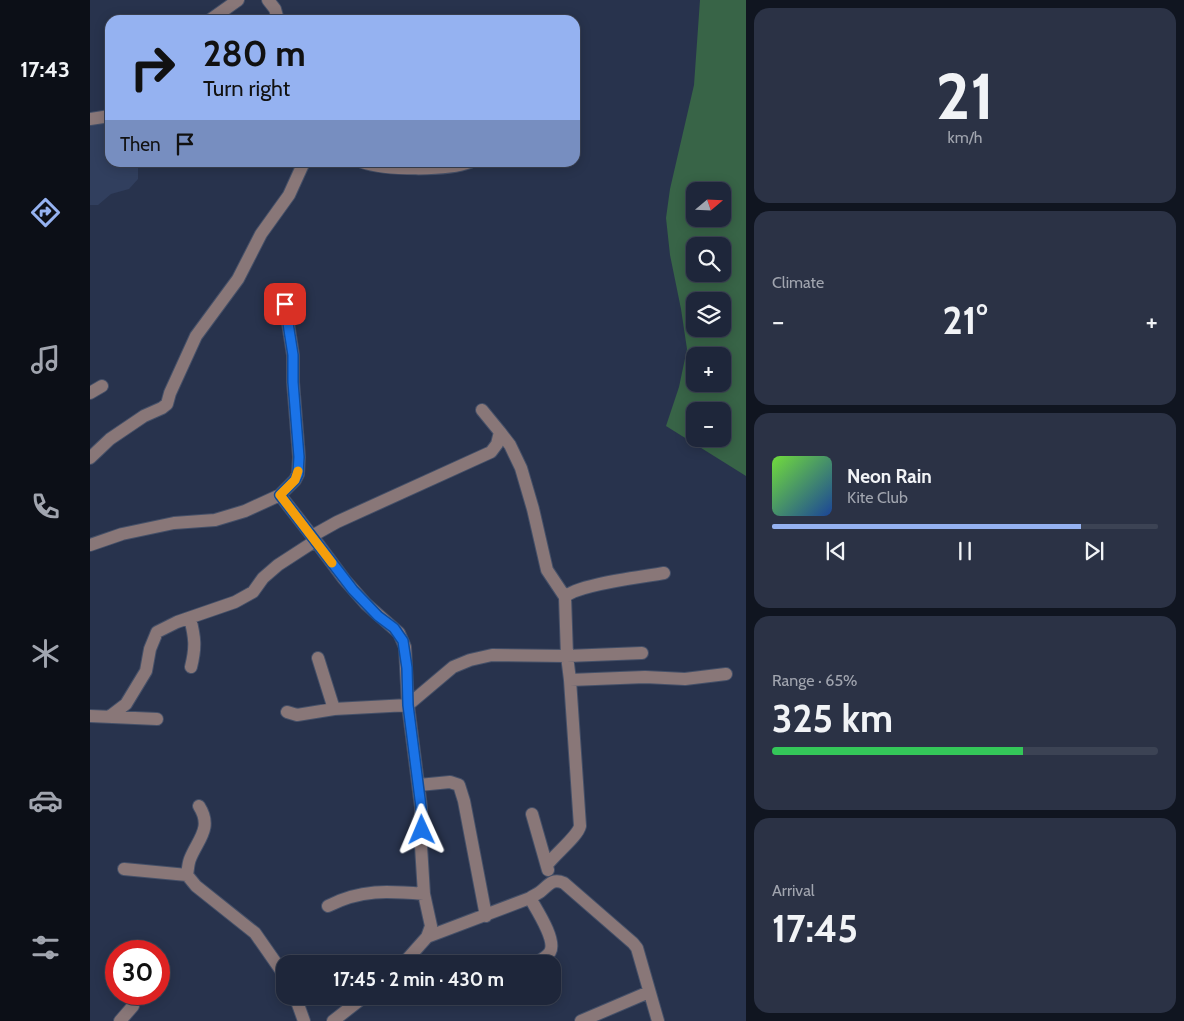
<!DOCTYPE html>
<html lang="en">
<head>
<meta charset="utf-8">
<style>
	body { margin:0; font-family:Cabin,sans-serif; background:#2b3245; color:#f1f3f6; height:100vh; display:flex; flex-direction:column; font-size:19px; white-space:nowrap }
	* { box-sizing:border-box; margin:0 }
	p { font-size:16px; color:#a1a5af }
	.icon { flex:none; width:28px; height:28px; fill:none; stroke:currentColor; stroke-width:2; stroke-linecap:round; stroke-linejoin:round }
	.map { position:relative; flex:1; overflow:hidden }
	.details { display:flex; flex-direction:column; gap:8px; padding:8px; background:#101520; width:438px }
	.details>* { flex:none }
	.banner { position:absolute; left:15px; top:15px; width:475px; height:152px; border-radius:15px; box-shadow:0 2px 12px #0003,0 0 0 1px #3c4354; background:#95b2f1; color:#111; overflow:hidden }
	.needle { width:32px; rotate:71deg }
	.controls { position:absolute; left:596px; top:182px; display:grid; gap:10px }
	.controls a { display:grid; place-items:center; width:45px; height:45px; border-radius:10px; background:#1e263a; box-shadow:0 2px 12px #0003,0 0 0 1px #3c4354; font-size:25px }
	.speed { position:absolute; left:15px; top:940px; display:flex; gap:10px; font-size:25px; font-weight:700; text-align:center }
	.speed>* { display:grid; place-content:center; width:65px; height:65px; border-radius:50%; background:#1e263a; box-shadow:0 2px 12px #0003,0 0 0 1px #3c4354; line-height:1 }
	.speed .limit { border:8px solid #d22; background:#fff; color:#111 }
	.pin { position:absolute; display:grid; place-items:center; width:42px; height:42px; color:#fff; margin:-21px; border-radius:10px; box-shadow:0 2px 8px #0006 }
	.me { position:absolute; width:55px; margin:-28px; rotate:359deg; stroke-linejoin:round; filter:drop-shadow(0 0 4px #0008) }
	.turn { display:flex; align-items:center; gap:18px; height:105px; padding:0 15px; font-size:22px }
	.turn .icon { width:65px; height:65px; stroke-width:2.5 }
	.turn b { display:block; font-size:35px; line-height:42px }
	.then { display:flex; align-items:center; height:48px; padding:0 15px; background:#0003; gap:10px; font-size:19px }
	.big { font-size:38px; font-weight:800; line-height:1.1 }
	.details .card { flex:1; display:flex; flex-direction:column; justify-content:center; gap:8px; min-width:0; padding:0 18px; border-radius:15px; background:#2b3245 }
	.details .dial { align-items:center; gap:0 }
	.dial b { font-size:65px; line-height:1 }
	.song { display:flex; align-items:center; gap:15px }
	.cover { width:60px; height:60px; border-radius:8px; background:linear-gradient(135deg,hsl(100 70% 55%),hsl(220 70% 35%)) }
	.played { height:5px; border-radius:2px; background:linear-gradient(90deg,#95b2f1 80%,#3c4354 80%) }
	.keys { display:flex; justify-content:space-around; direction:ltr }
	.heat { display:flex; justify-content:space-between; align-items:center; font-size:28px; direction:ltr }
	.charge { height:8px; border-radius:4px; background:linear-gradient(90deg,#34c759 65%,#3c4354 0) }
	.trip { position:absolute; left:186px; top:955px; width:285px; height:50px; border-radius:15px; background:#1e263a; box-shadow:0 2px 12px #0003,0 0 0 1px #3c4354; font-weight:800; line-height:50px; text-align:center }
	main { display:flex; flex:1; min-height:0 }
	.dock { display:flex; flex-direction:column; width:90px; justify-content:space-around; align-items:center; background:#0c0f17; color:#a1a5af }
	.dock .icon { width:35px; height:35px }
	.dock .selected { color:#95b2f1 }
	.dock b { font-size:22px; color:#f1f3f6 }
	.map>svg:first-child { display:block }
	.built { fill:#313f5e }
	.green { fill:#386447; fill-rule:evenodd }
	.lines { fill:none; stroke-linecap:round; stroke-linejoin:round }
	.minor-casing { stroke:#455068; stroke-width:14 }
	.minor { stroke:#897778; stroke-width:12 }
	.route-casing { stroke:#114b97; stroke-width:12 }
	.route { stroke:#1a73e8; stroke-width:9 }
	.slow { stroke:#f59e0b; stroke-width:9 }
</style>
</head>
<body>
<main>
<nav class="dock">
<b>17:43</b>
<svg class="icon selected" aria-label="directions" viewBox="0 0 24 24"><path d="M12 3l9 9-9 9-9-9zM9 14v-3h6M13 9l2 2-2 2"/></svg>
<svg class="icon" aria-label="music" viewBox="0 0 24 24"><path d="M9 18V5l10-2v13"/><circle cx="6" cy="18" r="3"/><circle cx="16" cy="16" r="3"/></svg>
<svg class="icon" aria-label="phone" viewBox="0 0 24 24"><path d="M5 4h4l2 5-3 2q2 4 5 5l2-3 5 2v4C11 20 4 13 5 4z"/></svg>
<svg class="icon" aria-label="climate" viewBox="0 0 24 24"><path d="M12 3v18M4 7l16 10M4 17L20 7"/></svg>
<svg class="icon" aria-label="car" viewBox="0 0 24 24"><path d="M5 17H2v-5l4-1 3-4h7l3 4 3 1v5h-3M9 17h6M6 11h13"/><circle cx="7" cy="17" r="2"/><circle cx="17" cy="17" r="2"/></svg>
<svg class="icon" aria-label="filters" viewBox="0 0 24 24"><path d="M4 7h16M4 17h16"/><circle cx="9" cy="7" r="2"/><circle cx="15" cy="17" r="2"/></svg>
</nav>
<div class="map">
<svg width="657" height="1021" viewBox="0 0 657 1021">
	<rect width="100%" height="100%" fill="#28334d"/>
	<path class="built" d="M20 121V162L48 163V179L39 189 21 194 8 205H0V124Z"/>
	<path class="green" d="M610 0H656V476L576 426 589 387 597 349 591 309 580 255 576 218 580 189 604 85ZM605 191H632V219H605ZM605 246H632V274H605ZM605 301H632V329H605ZM605 356H632V384H605ZM605 411H632V439H605Z"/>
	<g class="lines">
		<g class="minor-casing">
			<path id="minor" d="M178 0 185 9 188 20
				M120 20 148 0
				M0 119 20 116
				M272 162C295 170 357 171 380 162
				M0 393 12 386
				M410 432 420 445 431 468 443 509 457 570 475 597
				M0 458 20 439 54 416 72 408 77 404 80 393 106 336 148 279 171 234 199 195 214 162
				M190 495 205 480 208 474 209 457 203 382V355L195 304
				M0 545 32 534 84 523 125 520 155 511 190 495 222 536
				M100 618C105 638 106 647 101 667
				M228 658 244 709
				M480 680 555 677 595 679 636 674
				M197 712 207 715 244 709 318 705 363 667 380 660 402 655 477 656 552 653
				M0 716 67 719
				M19 717 36 704 56 671 60 649 67 632 87 622 145 602 163 592 173 578 188 565 225 541
				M329 785 360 782 369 785 374 801 396 916
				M109 806C123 828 108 839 100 859 98 864 98 870 97 875L106 886 165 933 195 976
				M442 814 458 870
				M457 865C465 854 488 836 490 826L480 680 477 656 475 597C487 584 553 577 574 573
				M34 869 97 875
				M440 898C446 909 467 940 460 952 457 957 449 961 444 964
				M238 906C271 889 298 891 334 894
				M337 937 440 898C443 896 447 894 450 892 459 885 462 878 474 883L543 943 547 948 568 1021
				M313 964 337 937 341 926 334 894 331 846V807L318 705 315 647 309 633 276 604 254 579 222 536 247 522 401 452 407 444 410 432 392 410
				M205 996 214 1021
				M30 1021 43 1006
				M243 1021 275 996
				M491 1021 559 992"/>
		</g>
		<use href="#minor" class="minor"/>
	</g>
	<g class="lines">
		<g class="route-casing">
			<path id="route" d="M195 304 203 355V382L209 457 208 474 205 480 190 495 263 590 288 616 304 628 313 641 317 668 318 705 331 807 332 830"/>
		</g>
		<use href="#route" class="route"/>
		<path class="slow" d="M208 471 205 480 190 495 242 563"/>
	</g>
</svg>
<div class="controls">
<a><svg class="needle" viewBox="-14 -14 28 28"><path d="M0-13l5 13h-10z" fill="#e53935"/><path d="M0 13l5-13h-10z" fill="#a1a5af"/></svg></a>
<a><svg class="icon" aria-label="search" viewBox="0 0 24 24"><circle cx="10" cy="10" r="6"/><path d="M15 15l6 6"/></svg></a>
<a><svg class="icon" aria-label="layers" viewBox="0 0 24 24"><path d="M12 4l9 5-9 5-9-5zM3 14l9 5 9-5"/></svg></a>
<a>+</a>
<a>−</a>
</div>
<div class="speed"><div class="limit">30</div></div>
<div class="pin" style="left:195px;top:304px;background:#d93025"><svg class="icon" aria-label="arrive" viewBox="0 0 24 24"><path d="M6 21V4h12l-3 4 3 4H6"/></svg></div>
<svg class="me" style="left:332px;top:830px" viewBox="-20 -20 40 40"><path d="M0-17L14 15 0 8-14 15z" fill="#1a73e8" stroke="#fff" stroke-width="4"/></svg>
<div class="trip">17:45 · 2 min · 430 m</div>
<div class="banner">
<div class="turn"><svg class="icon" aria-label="right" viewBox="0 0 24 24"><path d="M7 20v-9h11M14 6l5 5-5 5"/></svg><div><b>280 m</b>Turn right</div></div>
<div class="then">Then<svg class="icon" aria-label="arrive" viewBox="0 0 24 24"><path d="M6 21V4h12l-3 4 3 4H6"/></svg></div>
</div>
</div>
<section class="details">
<div class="card dial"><b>21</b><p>km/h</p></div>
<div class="card"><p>Climate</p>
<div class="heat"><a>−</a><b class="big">21°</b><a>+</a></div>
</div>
<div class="card">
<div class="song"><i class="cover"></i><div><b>Neon Rain</b><p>Kite Club</p></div></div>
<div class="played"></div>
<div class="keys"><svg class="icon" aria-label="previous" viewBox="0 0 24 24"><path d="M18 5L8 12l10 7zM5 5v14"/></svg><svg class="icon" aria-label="pause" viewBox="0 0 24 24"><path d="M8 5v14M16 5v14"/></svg><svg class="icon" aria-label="next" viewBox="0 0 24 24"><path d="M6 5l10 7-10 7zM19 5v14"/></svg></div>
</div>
<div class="card"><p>Range · 65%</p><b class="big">325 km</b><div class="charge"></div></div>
<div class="card"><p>Arrival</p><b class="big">17:45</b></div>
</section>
</main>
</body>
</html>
